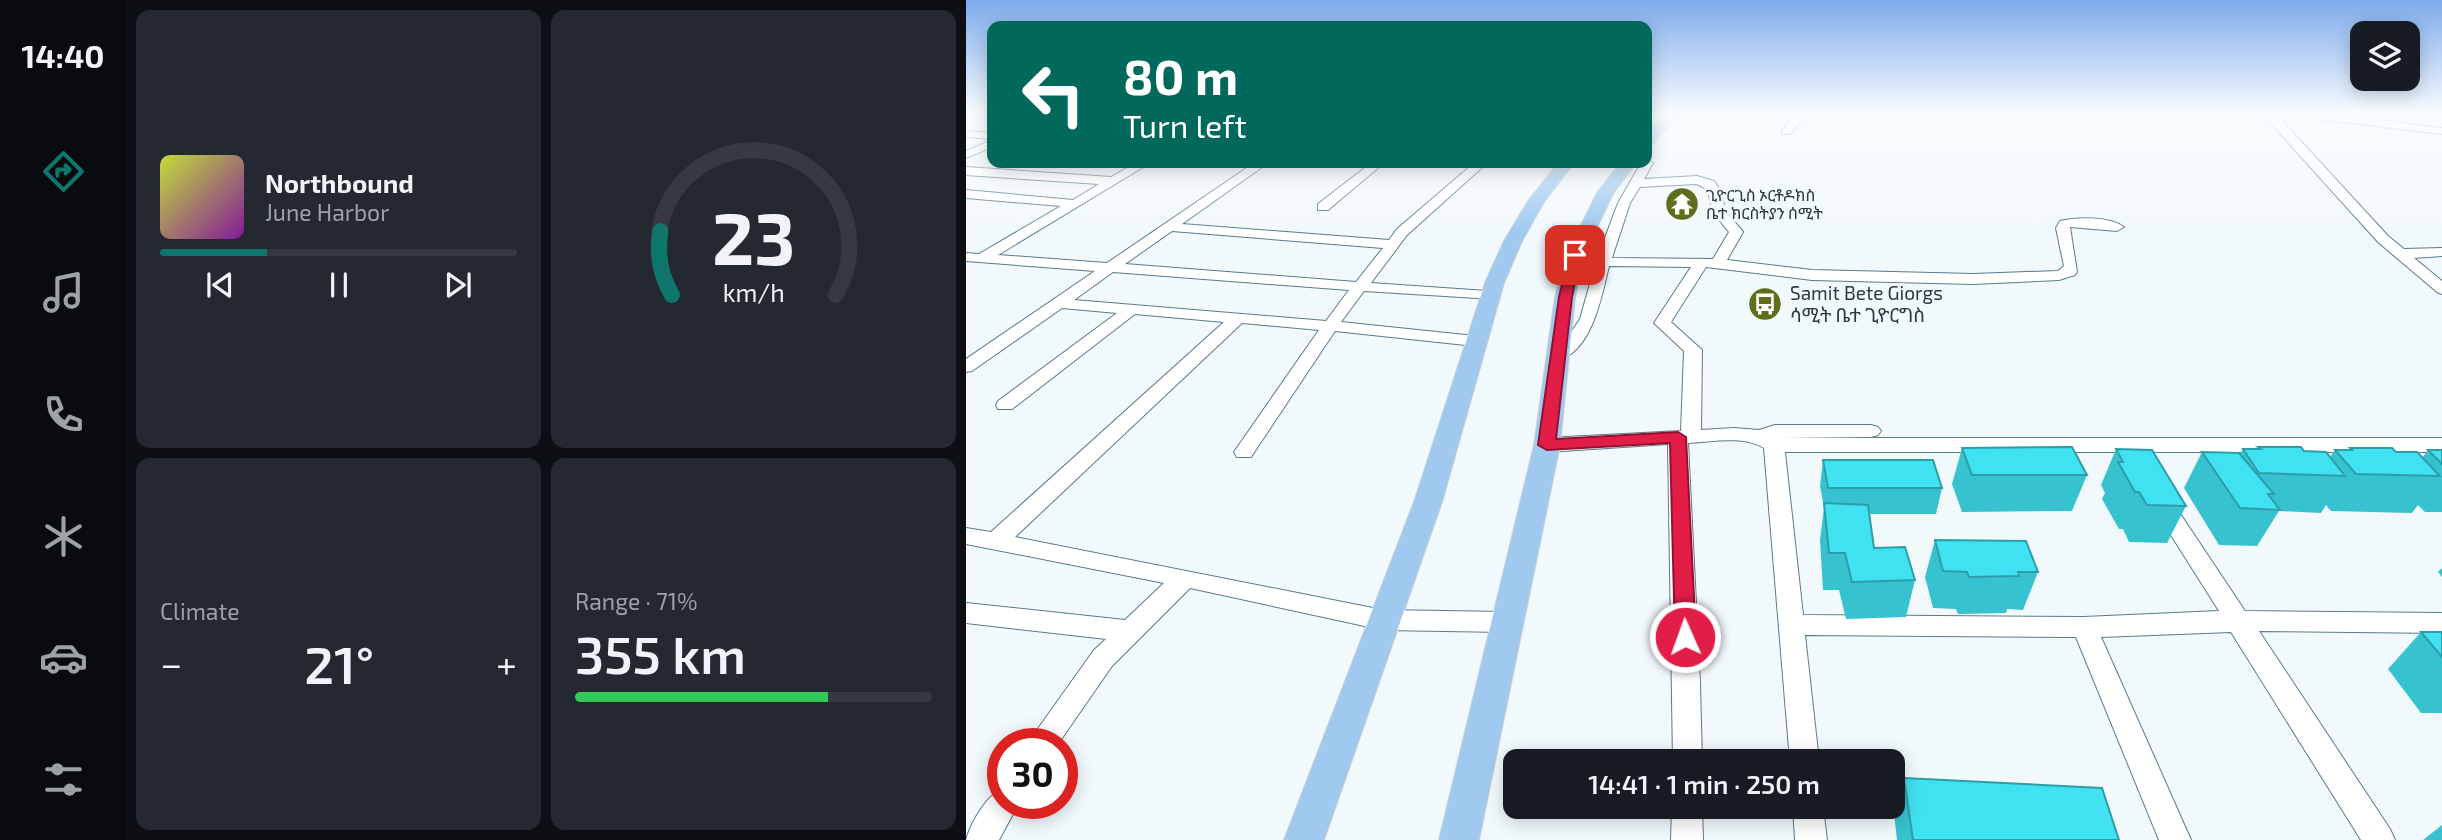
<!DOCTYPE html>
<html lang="en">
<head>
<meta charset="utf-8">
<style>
	body { margin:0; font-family:"Exo 2","Noto Sans Ethiopic",sans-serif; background:#242831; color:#f1f3f6; height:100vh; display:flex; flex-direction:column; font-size:26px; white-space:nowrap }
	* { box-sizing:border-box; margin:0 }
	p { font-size:23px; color:#9ea1a6 }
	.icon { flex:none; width:38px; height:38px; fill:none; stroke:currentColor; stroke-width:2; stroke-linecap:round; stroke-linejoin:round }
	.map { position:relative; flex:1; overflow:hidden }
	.sheet { display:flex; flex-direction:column; gap:10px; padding:10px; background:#0d0f14; width:840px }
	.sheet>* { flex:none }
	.guide { position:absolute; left:21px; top:21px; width:665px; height:147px; border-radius:14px; box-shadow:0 4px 18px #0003; background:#00695c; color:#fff; overflow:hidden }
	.tools { position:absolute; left:1384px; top:21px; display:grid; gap:14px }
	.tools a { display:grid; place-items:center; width:70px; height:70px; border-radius:14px; background:#171b24; box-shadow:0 4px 18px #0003; font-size:35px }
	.speed { position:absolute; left:21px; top:728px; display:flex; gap:14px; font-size:35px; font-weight:700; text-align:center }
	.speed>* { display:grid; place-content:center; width:91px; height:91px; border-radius:50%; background:#171b24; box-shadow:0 4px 18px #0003; line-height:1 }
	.speed .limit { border:10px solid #d22; background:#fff; color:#111 }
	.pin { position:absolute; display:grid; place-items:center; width:60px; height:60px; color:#fff; margin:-30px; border-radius:14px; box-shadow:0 4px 10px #0006 }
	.me { position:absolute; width:77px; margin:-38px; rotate:358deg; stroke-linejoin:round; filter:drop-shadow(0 0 5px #0008) }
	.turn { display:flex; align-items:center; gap:24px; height:147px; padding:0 21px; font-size:32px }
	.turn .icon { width:91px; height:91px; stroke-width:2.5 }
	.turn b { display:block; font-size:49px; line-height:60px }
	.big { font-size:52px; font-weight:600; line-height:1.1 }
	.sheet .card { flex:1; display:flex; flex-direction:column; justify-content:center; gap:10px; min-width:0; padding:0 24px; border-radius:14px; background:#242831 }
	.sheet .dial { align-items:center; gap:0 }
	.dial svg { height:182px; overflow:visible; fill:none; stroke:#363941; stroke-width:7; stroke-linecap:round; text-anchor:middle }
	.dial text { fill:#f1f3f6; stroke:none }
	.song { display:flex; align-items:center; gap:21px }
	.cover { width:84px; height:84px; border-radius:10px; background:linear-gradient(135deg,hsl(70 70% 55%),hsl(290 70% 35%)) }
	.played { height:7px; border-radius:4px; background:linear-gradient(90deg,#0f766e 30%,#363941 30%) }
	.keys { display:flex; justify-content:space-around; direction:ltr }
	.heat { display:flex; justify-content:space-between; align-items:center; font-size:38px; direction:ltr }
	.charge { height:10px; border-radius:5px; background:linear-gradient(90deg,#34c759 71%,#363941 0) }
	.sheet .tiles { flex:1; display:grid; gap:10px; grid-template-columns:repeat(2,1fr) }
	.trip { position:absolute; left:537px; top:749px; width:402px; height:70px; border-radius:14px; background:#171b24; box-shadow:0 4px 18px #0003; font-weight:600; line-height:70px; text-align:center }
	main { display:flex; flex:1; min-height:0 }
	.menu { display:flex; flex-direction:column; width:126px; justify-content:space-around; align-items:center; background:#090b0e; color:#9ea1a6 }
	.menu .icon { width:49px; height:49px }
	.menu .selected { color:#0f766e }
	.menu b { font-size:32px; color:#f1f3f6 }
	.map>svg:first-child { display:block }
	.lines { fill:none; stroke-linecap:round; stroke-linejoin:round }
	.minor-casing { stroke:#597b8a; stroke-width:2 }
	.major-casing { stroke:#d0d3d5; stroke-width:2 }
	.minor { fill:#fff; fill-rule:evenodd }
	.major { fill:#9fc9ee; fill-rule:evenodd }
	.wall { fill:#37c2cf }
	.building { fill:#40e2f1; stroke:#2d9ea9; stroke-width:2 }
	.route { fill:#e11d48; stroke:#92132f; stroke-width:2 }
	.labels { text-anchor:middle; stroke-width:6; stroke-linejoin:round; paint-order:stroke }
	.far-poi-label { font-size:16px; fill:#2a3940; stroke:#f2f9fc; text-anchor:start }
	.poi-label { font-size:19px; fill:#2a3940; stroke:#f2f9fc; text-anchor:start }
</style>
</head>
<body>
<main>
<nav class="menu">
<b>14:40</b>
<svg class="icon selected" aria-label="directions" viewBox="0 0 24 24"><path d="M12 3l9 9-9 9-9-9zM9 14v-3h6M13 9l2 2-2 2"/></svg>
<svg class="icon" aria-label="music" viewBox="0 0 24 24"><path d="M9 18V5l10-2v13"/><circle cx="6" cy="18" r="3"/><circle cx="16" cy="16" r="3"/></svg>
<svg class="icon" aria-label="phone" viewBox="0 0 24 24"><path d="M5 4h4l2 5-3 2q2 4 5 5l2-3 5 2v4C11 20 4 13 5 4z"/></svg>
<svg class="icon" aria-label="climate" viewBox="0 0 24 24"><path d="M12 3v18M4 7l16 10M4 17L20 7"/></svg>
<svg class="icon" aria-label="car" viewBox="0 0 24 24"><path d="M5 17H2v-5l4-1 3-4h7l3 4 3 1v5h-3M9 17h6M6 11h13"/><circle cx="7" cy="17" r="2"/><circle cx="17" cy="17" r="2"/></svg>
<svg class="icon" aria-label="filters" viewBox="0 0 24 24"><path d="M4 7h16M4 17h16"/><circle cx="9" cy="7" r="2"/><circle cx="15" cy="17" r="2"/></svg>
</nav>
<section class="sheet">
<div class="tiles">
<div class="card">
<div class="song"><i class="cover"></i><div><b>Northbound</b><p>June Harbor</p></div></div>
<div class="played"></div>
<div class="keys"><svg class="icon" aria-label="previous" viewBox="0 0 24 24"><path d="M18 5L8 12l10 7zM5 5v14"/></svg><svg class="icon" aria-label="pause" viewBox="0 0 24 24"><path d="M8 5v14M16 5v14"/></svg><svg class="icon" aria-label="next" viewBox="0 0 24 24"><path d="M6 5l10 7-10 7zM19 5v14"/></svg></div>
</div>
<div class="card dial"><svg viewBox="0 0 100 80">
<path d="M14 69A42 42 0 1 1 86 69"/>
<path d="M14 69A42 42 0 0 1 9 41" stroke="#0f766e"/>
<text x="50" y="56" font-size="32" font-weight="700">23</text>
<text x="50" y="72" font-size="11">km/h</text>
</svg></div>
<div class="card"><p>Climate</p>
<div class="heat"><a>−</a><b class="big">21°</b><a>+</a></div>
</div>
<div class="card"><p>Range · 71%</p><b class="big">355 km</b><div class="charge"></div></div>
</div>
</section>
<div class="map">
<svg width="1476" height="840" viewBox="0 0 1476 840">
	<rect width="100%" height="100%" fill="#f2f9fc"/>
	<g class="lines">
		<g class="minor-casing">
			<path id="minor" d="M831 114H842L824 134H816V130Z
				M1300 114H1310L1422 236 1438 249 1476 248V256L1448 258 1476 281V294L1471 292 1412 242 1309 128Z
				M1330 114H1363L1476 128V134L1335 117Z
				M0 131 26 133V139L0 137Z
				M26 140V147L0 158V151Z
				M681 159 687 163 678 179 731 176 748 181 755 191 759 210 777 232 761 260 846 270 1007 274 1092 271 1098 266 1090 228 1094 221C1111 217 1144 216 1158 227L1151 231 1104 227 1111 272 1109 275 1093 280 1007 284 846 280 740 267 705 322 736 350 735 430 768 428 793 430 809 425H905L912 427 915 431 912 435 905 437 818 438H1476V452H819L837 615 1118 617 1253 611 1186 505 1189 500 1197 497 1205 500 1279 611 1476 613V633L1293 631 1424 829 1429 840H1395L1265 632 1135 637 1225 840H1193L1110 637 839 635 853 761H824L798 448C777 435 746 442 722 443L734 683 736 761H707L702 444 581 452 574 450 571 445 574 440 581 438 715 431 718 351 688 323 725 267 643 266C636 295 626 352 592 360L583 355 606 331 614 319 630 262 652 203 675 163H681ZM730 184C747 189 741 199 748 212 752 219 758 226 763 232L747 259 646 258 664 203 674 187Z
				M170 163H184L32 255 141 263 288 163H302L216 224 423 240 431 229 508 163H521L441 235 405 283 521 291 529 296 527 299 398 291 375 322 509 336 517 341 509 346 369 331 285 457H271L268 452 353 330 276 323 49 537 417 610 540 612 549 615 553 622 549 629 540 632 417 630 224 588 146 666 92 744H61L128 650 140 639 0 623V603L159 620 198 583 0 544V528L25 532 258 322 169 314 46 409H32L30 405 32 401 151 313 96 308 6 371 0 372V359L129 271 0 261V253L13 254 95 206 0 198V190L107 200 133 184 0 175V167L145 177ZM206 231 417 248 390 282 159 264ZM147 272 383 290 360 321 108 300Z
				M405 163H418L362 210H352V204Z
				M37 789V803H53L33 840H0C5 823 20 795 37 789Z
				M706 807H736L737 840H705Z
				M827 807H857L861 840H829Z"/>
		</g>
		<g class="major-casing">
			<path id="major" d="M701 114H715L686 144 681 145V133Z
				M592 163H608L578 202 556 241 538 283 476 502 358 840H318L448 502 519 283 538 241 562 201Z
				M654 163H670L647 194 618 255 609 297 594 445 513 840H473L568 445 589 297 600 255 631 193Z"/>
		</g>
		<use href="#minor" class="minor"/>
		<use href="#major" class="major"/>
	</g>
	<path class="wall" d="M1292 447 1338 451 1364 457 1369 450H1382L1384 448 1430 452 1456 458 1462 450H1476V512H1459L1452 505 1446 513 1365 511 1360 505 1355 513 1313 511 1291 546 1253 545 1218 488 1236 452 1274 454 1277 449H1291Z
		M996 448 1121 475 1106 511 996 512 986 484Z
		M1150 449 1220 506 1201 543 1163 542 1157 529H1153L1136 499 1139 493 1135 485Z
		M857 460 976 488 970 514H903L908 548 949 580 940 617 880 619 873 590H857L854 540 858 508 854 486Z
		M969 540 1072 572 1057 610 1041 609 1040 613 992 614 990 609 967 608 959 577Z
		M1476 568V577L1472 572Z
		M1455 632H1476V713H1455L1422 669Z
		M938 778 1153 840H931L928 813Z
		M1476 825V840H1457Z"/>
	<path class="building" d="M1106 447 1121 475H1006L996 448Z
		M1292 447H1335L1338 451 1360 452 1379 476 1293 473 1277 449H1295Z
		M1384 448H1426L1430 452H1451L1474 476 1390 474 1369 450H1386Z
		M1150 449 1186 450 1220 506 1181 505 1173 492H1169L1152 462H1157Z
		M1462 450H1476V464Z
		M1236 452 1273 453 1308 494H1302L1314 510 1274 508Z
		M857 460H967L976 488H862Z
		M858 503 902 505 908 548 939 547 949 580 886 582 879 553H863Z
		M969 540 1060 541 1072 572H1052L1053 576 1003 577 1001 572 977 571Z
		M1455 632H1476V657Z
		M938 778 1136 788 1153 840H947Z"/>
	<linearGradient id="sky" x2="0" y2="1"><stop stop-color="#7dabec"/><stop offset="0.49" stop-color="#f9fcfe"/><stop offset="1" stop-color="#f9fcfe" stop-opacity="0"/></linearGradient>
	<rect width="1476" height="232" fill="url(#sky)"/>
	<path class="route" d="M609 252 615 255 606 297 590 439 712 432 720 437 730 637 727 643 719 645 712 643 709 637 704 443 581 450 572 445 593 297 603 255Z"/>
	<defs>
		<g id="temple-disc" transform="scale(1.75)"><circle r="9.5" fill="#5e6e1a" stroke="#f2f9fc"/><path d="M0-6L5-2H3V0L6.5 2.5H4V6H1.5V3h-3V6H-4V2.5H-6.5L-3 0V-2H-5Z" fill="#fff"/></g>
		<g id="bus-disc" transform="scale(1.75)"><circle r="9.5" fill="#5e6e1a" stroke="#f2f9fc"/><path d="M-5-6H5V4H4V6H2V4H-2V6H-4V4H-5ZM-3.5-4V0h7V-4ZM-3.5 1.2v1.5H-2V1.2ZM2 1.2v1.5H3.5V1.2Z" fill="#fff"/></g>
	</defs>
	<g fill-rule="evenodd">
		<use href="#temple-disc" x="716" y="204"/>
		<use href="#bus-disc" x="799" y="304"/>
	</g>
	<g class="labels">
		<g class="far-poi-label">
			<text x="740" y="201">ጊዮርጊስ ኦርቶዶክስ<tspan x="740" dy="18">ቤተ ክርስትያን ሰሚት</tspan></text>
		</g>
		<g class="poi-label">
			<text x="824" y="300">Samit Bete Giorgs<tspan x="824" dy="22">ሳሚት ቤተ ጊዮርግስ</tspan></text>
		</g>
	</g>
</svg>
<div class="tools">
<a><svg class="icon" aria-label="layers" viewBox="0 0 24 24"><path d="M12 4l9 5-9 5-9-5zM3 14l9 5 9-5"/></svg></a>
</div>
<div class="speed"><div class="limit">30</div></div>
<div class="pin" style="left:609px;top:255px;background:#d93025"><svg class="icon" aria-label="arrive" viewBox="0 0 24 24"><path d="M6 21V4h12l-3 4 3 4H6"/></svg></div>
<svg class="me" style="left:719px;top:637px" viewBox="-20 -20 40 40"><circle r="17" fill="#e11d48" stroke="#fff" stroke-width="3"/><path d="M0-11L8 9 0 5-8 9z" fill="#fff"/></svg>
<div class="trip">14:41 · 1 min · 250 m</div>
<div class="guide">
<div class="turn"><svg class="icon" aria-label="left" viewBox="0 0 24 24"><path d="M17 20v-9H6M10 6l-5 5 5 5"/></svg><div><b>80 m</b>Turn left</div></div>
</div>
</div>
</main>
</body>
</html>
